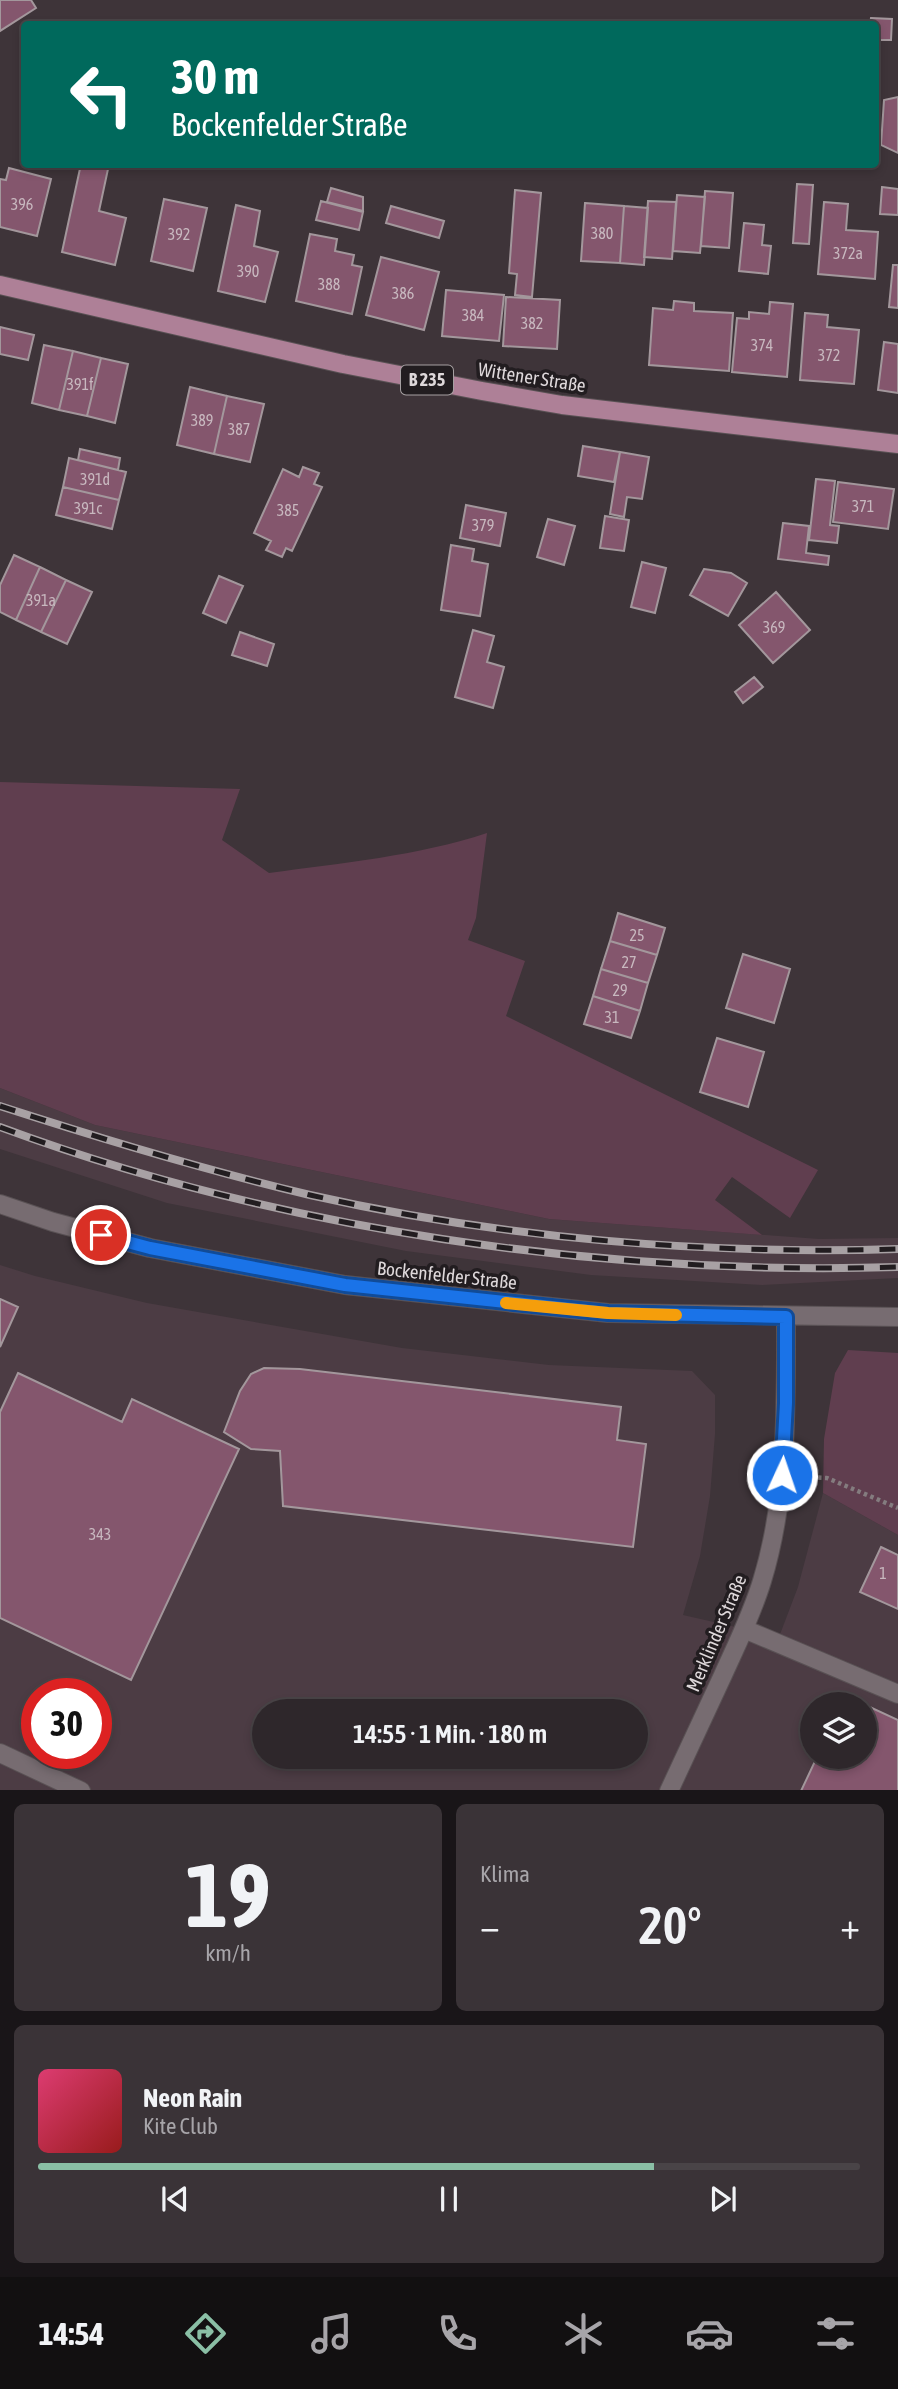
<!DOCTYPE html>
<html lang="de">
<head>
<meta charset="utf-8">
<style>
	body { margin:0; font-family:"Asap Condensed",sans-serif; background:#3a3337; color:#f1f3f6; height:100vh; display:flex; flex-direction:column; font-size:26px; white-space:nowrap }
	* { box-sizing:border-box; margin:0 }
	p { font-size:23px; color:#a7a5a9 }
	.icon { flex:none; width:38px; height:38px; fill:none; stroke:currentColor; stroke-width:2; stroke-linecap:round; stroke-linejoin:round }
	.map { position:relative; height:1790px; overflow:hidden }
	.side { display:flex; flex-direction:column; gap:14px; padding:14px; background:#191518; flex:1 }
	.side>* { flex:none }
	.hud { position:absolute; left:21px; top:21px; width:858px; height:147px; border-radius:7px; box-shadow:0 4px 10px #0003,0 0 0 2px #494447; background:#00695c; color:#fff; overflow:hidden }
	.controls { position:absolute; left:800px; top:1692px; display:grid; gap:14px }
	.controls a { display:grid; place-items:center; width:77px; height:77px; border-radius:50%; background:#2e272b; box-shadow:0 4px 10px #0003,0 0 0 2px #494447; font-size:35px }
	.speed { position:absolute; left:21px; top:1678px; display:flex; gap:14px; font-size:35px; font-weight:700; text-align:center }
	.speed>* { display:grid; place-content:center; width:91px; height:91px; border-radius:50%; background:#2e272b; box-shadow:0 4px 10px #0003,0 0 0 2px #494447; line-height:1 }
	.speed .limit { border:10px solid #d22; background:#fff; color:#111 }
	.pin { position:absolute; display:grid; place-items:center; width:60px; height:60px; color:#fff; margin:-30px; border:4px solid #fff; border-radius:50%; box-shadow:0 2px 7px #0007 }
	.me { position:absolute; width:77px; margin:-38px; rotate:3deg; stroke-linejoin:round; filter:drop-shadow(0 0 5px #0008) }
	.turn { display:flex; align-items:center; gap:24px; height:147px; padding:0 35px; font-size:32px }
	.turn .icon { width:91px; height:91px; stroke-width:2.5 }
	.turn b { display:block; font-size:49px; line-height:60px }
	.big { font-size:52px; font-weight:600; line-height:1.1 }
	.side .tile { flex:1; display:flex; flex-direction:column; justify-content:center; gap:10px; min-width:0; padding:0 24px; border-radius:10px; background:#3a3337 }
	.side .dial { align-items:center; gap:0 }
	.dial b { font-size:91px; line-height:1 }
	.song { display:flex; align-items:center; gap:21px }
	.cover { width:84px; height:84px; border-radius:10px; background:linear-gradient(135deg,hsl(340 70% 55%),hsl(0 70% 35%)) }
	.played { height:7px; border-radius:4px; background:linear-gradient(90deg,#8abfa5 75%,#494447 75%) }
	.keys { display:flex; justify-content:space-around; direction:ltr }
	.heat { display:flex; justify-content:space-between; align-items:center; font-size:38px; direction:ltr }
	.side .tiles { flex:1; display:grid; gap:14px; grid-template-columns:1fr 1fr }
	.tile:last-child { grid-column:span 2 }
	.trip { position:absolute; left:252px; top:1699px; width:396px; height:70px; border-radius:35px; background:#2e272b; box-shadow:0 4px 10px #0003,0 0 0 2px #494447; font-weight:600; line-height:70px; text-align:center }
	.tab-bar { display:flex; height:112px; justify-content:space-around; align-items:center; background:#121011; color:#a7a5a9 }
	.tab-bar .icon { width:49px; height:49px }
	.tab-bar .active { color:#8abfa5 }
	.tab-bar b { font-size:32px; color:#f1f3f6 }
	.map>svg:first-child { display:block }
	.built { fill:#4c3c44; fill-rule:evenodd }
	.green { fill:#603e4f }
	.building { fill:#84566d; stroke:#a3979c; stroke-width:2 }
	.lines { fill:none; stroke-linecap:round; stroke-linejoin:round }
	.minor-casing { stroke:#595154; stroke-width:20 }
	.major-casing { stroke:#595154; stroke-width:20 }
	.path { stroke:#847c7f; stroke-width:4.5; stroke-dasharray:3.5 3.5; stroke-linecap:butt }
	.minor { stroke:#776c71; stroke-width:18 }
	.major { stroke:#ae8097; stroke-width:18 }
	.rail-casing { stroke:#a8a1a4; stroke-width:8 }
	.rail { stroke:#221d20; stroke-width:5; stroke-dasharray:16; stroke-linecap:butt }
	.route-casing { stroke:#114b97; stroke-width:18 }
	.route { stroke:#1a73e8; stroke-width:12 }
	.slow { stroke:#f59e0b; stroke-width:12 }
	.labels { text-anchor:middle; stroke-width:7; stroke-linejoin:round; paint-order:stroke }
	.number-label { font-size:16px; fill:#c8b8bf }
	.shield { fill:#221d20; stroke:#a6a0a2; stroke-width:2 }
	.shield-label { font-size:18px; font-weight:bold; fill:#ded8da }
	.street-label { font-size:19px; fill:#ded8da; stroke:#221d20 }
</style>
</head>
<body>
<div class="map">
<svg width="898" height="1791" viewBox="0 0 898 1791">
	<rect width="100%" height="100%" fill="#3e3439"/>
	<path class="built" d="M0 1088 95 1125 549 1219 819 1239 898 1238V1278L762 1285 591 1275 406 1251 167 1203 0 1149Z
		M0 1265 35 1276 147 1303 402 1348 549 1365 692 1371 715 1395V1434L710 1496 700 1556 683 1615 779 1637 798 1587 823 1493 898 1535V1790L0 1791ZM37 1694H96V1754H37ZM812 1704H864V1757H812ZM264 1712H635V1757H264Z"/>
	<path class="green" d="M0 782 240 789 222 840 269 873C342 863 417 856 487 833L476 918 468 940 525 961 506 1016 818 1170 790 1218 732 1177 715 1200 762 1235 549 1219 95 1125 0 1088Z
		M848 1350 898 1353V1535L823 1493 824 1439 835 1373Z"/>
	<path class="building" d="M0 0H31L36 8 0 31Z
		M871 18 892 19 891 40H875V24H870Z
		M898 97V153L881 145 884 100Z
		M81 164 108 169 99 211 126 218 115 265 62 252Z
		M9 168 51 179 37 236 0 227V179L6 180Z
		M797 184 813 185 809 244 793 243Z
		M882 187 898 189V215L880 214Z
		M331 188 363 197V211L327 202Z
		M515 190 541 193 532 297 515 295 517 274 509 273Z
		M705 191 733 193 729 248 701 246Z
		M677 195 705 197 700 253 673 251Z
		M164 199 207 208 193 271 151 261Z
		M321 201 363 212 359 230 316 220Z
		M648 201 676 202 672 259 644 257Z
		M824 202 848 204 846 230 878 232 875 279 818 274Z
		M585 203 624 206 620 263 581 261Z
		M236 205 260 211 254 246 278 252 265 302 218 291Z
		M391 206 444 221 439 238 386 223Z
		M624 206 648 208 644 265 620 263Z
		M744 223 764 225 762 245 771 246 768 274 739 271Z
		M310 234 337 239 335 251 354 255 352 265 362 267 352 314 296 301Z
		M381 257 439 272 424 330 366 315Z
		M893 265H898V308L889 307Z
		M446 290 504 295 499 341 442 336Z
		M506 297 560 300 557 349 503 346Z
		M674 301 694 303V311L733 313 729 371 649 365 653 308 673 310Z
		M770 302 793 304 787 377 732 372 737 318 749 319V312L769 314Z
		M805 313 828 315 827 327 859 330 854 384 800 380Z
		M0 327 34 335 28 360 0 354Z
		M884 342 898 344V393L878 390Z
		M44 345 73 351 59 410 32 403Z
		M73 351 101 358 87 416 59 410Z
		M101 358 128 364 115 423 87 416Z
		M190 387 227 396 214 454 177 445Z
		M227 396 264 404 250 462 214 454Z
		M583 446 620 452 614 482 578 476Z
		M80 449 120 458 118 470 78 460Z
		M620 452 649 457 642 499 627 497 624 517 610 514Z
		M69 458 126 472 119 500 63 487Z
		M303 467 319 473 314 484 322 487 292 551 286 548 282 557 266 550 271 541 254 533 283 469 299 477Z
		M816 479 835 481 830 525 839 526 837 543 809 540Z
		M838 482 894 489 888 529 833 522Z
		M63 487 119 500 112 529 56 515Z
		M466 505 506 513 500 546 460 538Z
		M605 516 629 520 624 551 600 548Z
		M548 519 575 526 564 565 537 557Z
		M783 523 809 526 806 553 829 556 828 565 778 559Z
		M451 545 474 549 472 561 488 564 480 616 441 610Z
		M14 555 40 567 16 620 0 612V585Z
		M642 562 666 568 655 613 631 607Z
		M40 567 66 580 41 632 16 620Z
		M704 569 731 573 747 583 728 616 690 595Z
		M219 576 243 586 226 623 203 613Z
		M66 580 92 592 67 644 41 632Z
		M776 592 810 630 773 663 739 625Z
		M473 630 494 636 487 662 504 667 493 708 455 697Z
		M240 632 274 644 267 666 232 655Z
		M754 677 763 687 743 703 735 692Z
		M618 913 665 928 657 955 610 941Z
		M610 941 657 955 648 983 601 969Z
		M743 954 790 969 774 1023 726 1008Z
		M601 969 648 983 640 1011 593 996Z
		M593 996 640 1011 631 1038 584 1024Z
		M717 1038 764 1052 748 1107 700 1092Z
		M0 1299 18 1307 0 1347Z
		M264 1368 300 1369 621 1407 617 1440 646 1444 633 1547 283 1506 280 1451 251 1449 224 1432 240 1391 251 1374Z
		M18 1373 122 1422 132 1399 239 1449 131 1680 0 1618V1412Z
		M881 1547 898 1555V1609L860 1592Z
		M846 1696 898 1720V1791H801L817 1757H864V1704H842Z"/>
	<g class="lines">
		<g class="minor-casing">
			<path id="minor" d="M0 1204 53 1222 150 1248 345 1285 608 1313 898 1317
				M744 1629 898 1694
				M0 1753 81 1791
				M669 1791C687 1752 705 1713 723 1675 737 1644 752 1614 762 1581 788 1496 786 1405 786 1317"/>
		</g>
		<g class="major-casing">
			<path id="major" d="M0 285 343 364 482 391 562 405 898 444"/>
		</g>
		<path class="path" d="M804 1477 827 1478 898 1508"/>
		<use href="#minor" class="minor"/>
		<use href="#major" class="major"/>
		<g class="rail-casing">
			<path id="rail" d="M0 1106C102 1139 205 1170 310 1195 500 1238 703 1255 898 1249
				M0 1127C278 1230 602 1276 898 1267"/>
		</g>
		<use href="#rail" class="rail"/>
	</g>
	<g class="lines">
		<g class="route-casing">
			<path id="route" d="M101 1235 150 1248 345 1285 608 1313 786 1317V1403L782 1475"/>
		</g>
		<use href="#route" class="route"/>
		<path class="slow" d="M506 1303 608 1313 676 1315"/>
	</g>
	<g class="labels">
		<g class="number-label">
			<text x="22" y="210">396</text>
			<text x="602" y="239">380</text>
			<text x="179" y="240">392</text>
			<text x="848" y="259">372a</text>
			<text x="248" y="277">390</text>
			<text x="329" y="290">388</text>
			<text x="403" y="299">386</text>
			<text x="473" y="321">384</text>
			<text x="532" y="329">382</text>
			<text x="762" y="351">374</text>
			<text x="829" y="361">372</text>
			<text x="80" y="390">391f</text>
			<text x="202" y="426">389</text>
			<text x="239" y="435">387</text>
			<text x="95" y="485">391d</text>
			<text x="863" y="512">371</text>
			<text x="88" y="514">391c</text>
			<text x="288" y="516">385</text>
			<text x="483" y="531">379</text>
			<text x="41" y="606">391a</text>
			<text x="774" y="633">369</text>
			<text x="637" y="941">25</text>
			<text x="629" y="968">27</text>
			<text x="620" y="996">29</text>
			<text x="612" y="1023">31</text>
			<text x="100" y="1540">343</text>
			<text x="883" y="1579">1</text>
		</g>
		<rect class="shield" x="401" y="365.5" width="52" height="29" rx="5"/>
		<g class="shield-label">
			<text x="427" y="386">B 235</text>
		</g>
		<g class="street-label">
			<text transform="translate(532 377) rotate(9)" y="7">Wittener Straße</text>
			<text transform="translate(447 1275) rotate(6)" y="7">Bockenfelder Straße</text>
			<text transform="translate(716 1633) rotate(-67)" y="7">Merklinder Straße</text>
		</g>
	</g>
</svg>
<div class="controls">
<a><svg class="icon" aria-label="layers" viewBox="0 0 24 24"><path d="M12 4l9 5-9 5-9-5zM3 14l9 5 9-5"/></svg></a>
</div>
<div class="speed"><div class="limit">30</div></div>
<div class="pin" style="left:101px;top:1235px;background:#d93025"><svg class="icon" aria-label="arrive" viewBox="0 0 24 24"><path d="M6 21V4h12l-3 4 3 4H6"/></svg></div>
<svg class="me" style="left:782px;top:1475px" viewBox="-20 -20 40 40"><circle r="17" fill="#1a73e8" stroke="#fff" stroke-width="3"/><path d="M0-11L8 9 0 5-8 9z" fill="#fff"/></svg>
<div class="trip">14:55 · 1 Min. · 180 m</div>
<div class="hud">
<div class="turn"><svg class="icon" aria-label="left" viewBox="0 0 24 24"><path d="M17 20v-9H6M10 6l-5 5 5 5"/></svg><div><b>30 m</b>Bockenfelder Straße</div></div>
</div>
</div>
<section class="side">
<div class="tiles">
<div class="tile dial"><b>19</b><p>km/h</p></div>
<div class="tile"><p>Klima</p>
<div class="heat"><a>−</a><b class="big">20°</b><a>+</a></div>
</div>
<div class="tile">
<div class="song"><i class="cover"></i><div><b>Neon Rain</b><p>Kite Club</p></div></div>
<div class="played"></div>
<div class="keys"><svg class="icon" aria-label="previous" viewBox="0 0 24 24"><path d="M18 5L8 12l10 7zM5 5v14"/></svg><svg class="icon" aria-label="pause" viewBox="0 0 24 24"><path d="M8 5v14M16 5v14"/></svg><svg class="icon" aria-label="next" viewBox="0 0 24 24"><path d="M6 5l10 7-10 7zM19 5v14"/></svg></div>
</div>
</div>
</section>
<nav class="tab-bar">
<b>14:54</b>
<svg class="icon active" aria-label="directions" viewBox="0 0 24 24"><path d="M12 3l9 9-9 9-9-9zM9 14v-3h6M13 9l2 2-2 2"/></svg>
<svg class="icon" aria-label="music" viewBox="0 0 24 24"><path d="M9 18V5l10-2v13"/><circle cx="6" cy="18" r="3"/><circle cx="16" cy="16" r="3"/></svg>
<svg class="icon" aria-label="phone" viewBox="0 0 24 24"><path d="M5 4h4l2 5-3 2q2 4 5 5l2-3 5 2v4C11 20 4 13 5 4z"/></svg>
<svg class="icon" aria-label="climate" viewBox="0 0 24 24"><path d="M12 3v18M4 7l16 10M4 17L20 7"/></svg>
<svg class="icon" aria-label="car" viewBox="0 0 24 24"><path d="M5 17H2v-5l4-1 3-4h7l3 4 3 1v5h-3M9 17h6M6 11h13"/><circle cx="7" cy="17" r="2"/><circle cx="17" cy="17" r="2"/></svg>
<svg class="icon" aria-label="filters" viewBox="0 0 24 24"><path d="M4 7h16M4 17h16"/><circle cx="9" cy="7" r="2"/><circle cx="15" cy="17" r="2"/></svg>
</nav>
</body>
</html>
